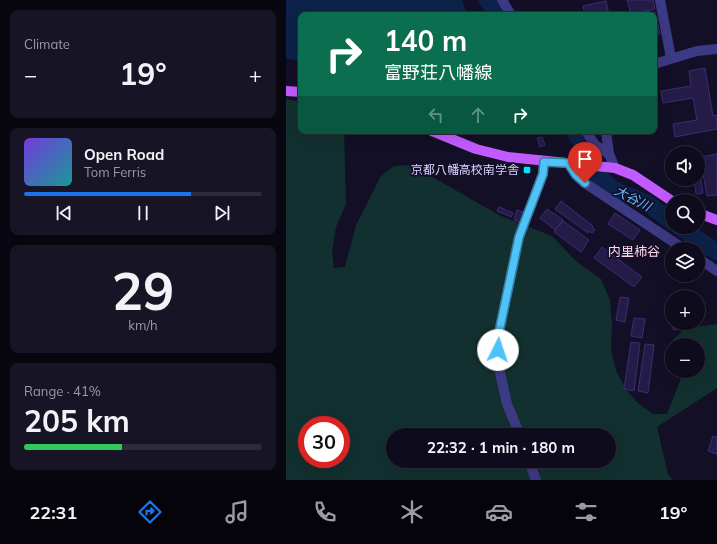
<!DOCTYPE html>
<html lang="en">
<head>
<meta charset="utf-8">
<style>
	body { margin:0; font-family:Mulish,"Noto Sans JP",sans-serif; background:#171425; color:#f1f3f6; height:100vh; display:flex; flex-direction:column; font-size:15px; white-space:nowrap }
	* { box-sizing:border-box; margin:0 }
	p { font-size:13px; color:#9b9ba3 }
	.icon { flex:none; width:22px; height:22px; fill:none; stroke:currentColor; stroke-width:2; stroke-linecap:round; stroke-linejoin:round }
	.map { position:relative; flex:1; overflow:hidden }
	.side { display:flex; flex-direction:column; gap:10px; padding:10px; background:#08060f; width:286px }
	.side>* { flex:none }
	.top-card { position:absolute; left:12px; top:12px; width:359px; height:122px; border-radius:8px; box-shadow:0 4px 16px #0002,0 0 0 1px #2e2b3b; background:#0b6e4f; color:#fff; overflow:hidden }
	.tools { position:absolute; left:379px; top:146px; display:grid; gap:8px }
	.tools a { display:grid; place-items:center; width:40px; height:40px; border-radius:50%; background:#0e0b1c; box-shadow:0 4px 16px #0002,0 0 0 1px #2e2b3b; font-size:20px }
	.speed { position:absolute; left:12px; top:416px; display:flex; gap:8px; font-size:20px; font-weight:700; text-align:center }
	.speed>* { display:grid; place-content:center; width:52px; height:52px; border-radius:50%; background:#0e0b1c; box-shadow:0 4px 16px #0002,0 0 0 1px #2e2b3b; line-height:1 }
	.speed .limit { border:6px solid #d22; background:#fff; color:#111 }
	.pin { position:absolute; display:grid; place-items:center; width:34px; height:34px; color:#fff; margin:-41px -17px; border-radius:50% 50% 50% 0; rotate:-45deg; box-shadow:0 0 4px #0007 }
	.pin .icon { rotate:45deg }
	.me { position:absolute; width:44px; margin:-22px; rotate:4deg; stroke-linejoin:round; filter:drop-shadow(0 0 3px #0008) }
	.turn { display:flex; align-items:center; gap:14px; height:84px; padding:0 20px; font-size:18px }
	.turn .icon { width:52px; height:52px; stroke-width:2.5 }
	.turn b { display:block; font-size:28px; line-height:34px }
	.lanes { display:flex; align-items:center; height:38px; padding:0 20px; background:#0003; justify-content:center; gap:20px; direction:ltr }
	.lanes .off { opacity:.35 }
	.big { font-size:30px; font-weight:700; line-height:1.1 }
	.side .tile { flex:1; display:flex; flex-direction:column; justify-content:center; gap:6px; min-width:0; padding:0 14px; border-radius:8px; background:#171425 }
	.side .dial { align-items:center; gap:0 }
	.dial b { font-size:52px; line-height:1 }
	.song { display:flex; align-items:center; gap:12px }
	.cover { width:48px; height:48px; border-radius:6px; background:linear-gradient(135deg,hsl(260 70% 55%),hsl(180 70% 35%)) }
	.played { height:4px; border-radius:2px; background:linear-gradient(90deg,#1a73e8 70%,#2e2b3b 70%) }
	.keys { display:flex; justify-content:space-around; direction:ltr }
	.heat { display:flex; justify-content:space-between; align-items:center; font-size:22px; direction:ltr }
	.charge { height:6px; border-radius:3px; background:linear-gradient(90deg,#34c759 41%,#2e2b3b 0) }
	.trip { position:absolute; left:100px; top:428px; width:230px; height:40px; border-radius:20px; background:#0e0b1c; box-shadow:0 4px 16px #0002,0 0 0 1px #2e2b3b; font-weight:700; line-height:40px; text-align:center }
	.tab-bar { display:flex; height:64px; justify-content:space-around; align-items:center; background:#06040b; color:#9b9ba3 }
	.tab-bar .icon { width:28px; height:28px }
	.tab-bar .on { color:#1a73e8 }
	.tab-bar b { font-size:18px; color:#f1f3f6 }
	main { display:flex; flex:1; min-height:0 }
	.map>svg:first-child { display:block }
	.green { fill:#12302f; fill-rule:evenodd }
	.water { fill:#0c2248 }
	.lines { fill:none; stroke-linecap:round; stroke-linejoin:round }
	.river { stroke:#0c2248; stroke-width:17 }
	.building { fill:#241b47; stroke:#3b2d73 }
	.minor { stroke:#3d3a85; stroke-width:10 }
	.major { stroke:#c25bff; stroke-width:10 }
	.route-casing { stroke:#337fa1; stroke-width:10 }
	.route { stroke:#4fc3f7; stroke-width:7 }
	.poi-dot { fill:#00e5ff; stroke:#130f26; stroke-width:1.5 }
	.labels { text-anchor:middle; stroke-width:3.5; stroke-linejoin:round; paint-order:stroke }
	.poi-label { font-size:12px; fill:#d9d4ff; stroke:#130f26; text-anchor:end }
	.water-label { font-size:13px; font-style:italic; fill:#62b6ff; stroke:#130f26 }
	.neighbourhood-label { font-size:13px; fill:#ffd6f0; stroke:#130f26 }
</style>
</head>
<body>
<main>
<section class="side">
<div class="tile"><p>Climate</p>
<div class="heat"><a>−</a><b class="big">19°</b><a>+</a></div>
</div>
<div class="tile">
<div class="song"><i class="cover"></i><div><b>Open Road</b><p>Tom Ferris</p></div></div>
<div class="played"></div>
<div class="keys"><svg class="icon" aria-label="previous" viewBox="0 0 24 24"><path d="M18 5L8 12l10 7zM5 5v14"/></svg><svg class="icon" aria-label="pause" viewBox="0 0 24 24"><path d="M8 5v14M16 5v14"/></svg><svg class="icon" aria-label="next" viewBox="0 0 24 24"><path d="M6 5l10 7-10 7zM19 5v14"/></svg></div>
</div>
<div class="tile dial"><b>29</b><p>km/h</p></div>
<div class="tile"><p>Range · 41%</p><b class="big">205 km</b><div class="charge"></div></div>
</section>
<div class="map">
<svg width="431" height="480" viewBox="0 0 431 480">
	<rect width="100%" height="100%" fill="#130f26"/>
	<path class="green" d="M0 99 15 102V131H58L60 204 50 227 46 252 48 268 59 267 70 225 95 176 108 166 125 165 215 216 266 236 291 262 315 279 324 300 326 324 325 349 330 371 341 391 352 403 367 414H381L398 371H412V345H388L386 341 398 329 431 324V388L371 427 382 474 387 480H0ZM21 425H55V459H21ZM107 435H323V461H107Z"/>
	<path class="water" d="M0 0H176L181 15H15V61L0 58Z"/>
	<g class="lines">
		<path class="river" d="M201 0 211 15
			M288 131 302 153 311 175 327 189 361 203 386 222
			M393 227 431 252"/>
	</g>
	<path class="building" d="M341 0H367L369 9 345 14Z
		M320 1 323 15H299L297 6Z
		M369 12 374 34 368 36V15H354Z
		M419 68 427 116 431 115V129L389 137 387 124 411 120 407 98 377 103 375 91 405 86 403 71Z
		M256 137 259 145 254 147 251 138Z
		M431 154V195L421 196 414 157Z
		M412 163 417 193 410 194 408 179H412Z
		M399 179H406L407 185 400 187Z
		M275 201 307 226 306 227 309 230 306 233 303 231 302 233 269 209Z
		M213 207 227 213 225 217 211 211Z
		M261 209 277 220 269 230 254 218Z
		M231 210 237 212 235 222 228 220Z
		M329 213 354 230 347 240 322 224Z
		M277 221 303 240 295 252 268 232Z
		M316 247 356 277 348 287 308 258Z
		M334 297 343 298 339 322 330 320Z
		M348 318 359 319 356 338 345 336Z
		M387 323H401L402 325 388 330 385 324Z
		M345 342 354 343 348 391 338 389Z
		M359 344 368 345 362 393 352 391Z
		M427 436 431 437V454L422 451Z"/>
	<g class="lines">
		<path class="minor" d="M216 0 225 15
			M374 0 385 58
			M368 64 411 51 431 49
			M300 131 309 145 323 154 329 168
			M320 131 323 154
			M283 163 290 175 299 183 398 249
			M412 258 431 271
			M234 435 221 404 212 364V337L233 237 257 174 258 162
			M243 461 250 480"/>
		<path class="major" d="M0 91 15 92
			M146 131 190 149 222 157 329 168 347 175 386 201
			M412 213 431 220"/>
	</g>
	<g class="lines">
		<g class="route-casing">
			<path id="route" d="M212 350V337L233 237 257 174 258 162 282 163 290 175 299 183"/>
		</g>
		<use href="#route" class="route"/>
	</g>
	<rect class="poi-dot" x="237" y="166" width="8" height="8" rx="2"/>
	<g class="labels">
		<g class="poi-label">
			<text x="233" y="174">京都八幡高校南学舎</text>
		</g>
		<g class="water-label">
			<text transform="translate(347 198) rotate(27)" y="5">大谷川</text>
		</g>
		<g class="neighbourhood-label">
			<text x="348" y="256">内里柿谷</text>
		</g>
	</g>
</svg>
<div class="tools">
<a><svg class="icon" aria-label="sound" viewBox="0 0 24 24"><path d="M4 9h4l5-4v14l-5-4H4zM17 9q2 3 0 6"/></svg></a>
<a><svg class="icon" aria-label="search" viewBox="0 0 24 24"><circle cx="10" cy="10" r="6"/><path d="M15 15l6 6"/></svg></a>
<a><svg class="icon" aria-label="layers" viewBox="0 0 24 24"><path d="M12 4l9 5-9 5-9-5zM3 14l9 5 9-5"/></svg></a>
<a>+</a>
<a>−</a>
</div>
<div class="speed"><div class="limit">30</div></div>
<div class="pin" style="left:299px;top:183px;background:#d93025"><svg class="icon" aria-label="arrive" viewBox="0 0 24 24"><path d="M6 21V4h12l-3 4 3 4H6"/></svg></div>
<svg class="me" style="left:212px;top:350px" viewBox="-20 -20 40 40"><circle r="19" fill="#fff"/><path d="M0-13L10 11 0 6-10 11z" fill="#4fc3f7"/></svg>
<div class="trip">22:32 · 1 min · 180 m</div>
<div class="top-card">
<div class="turn"><svg class="icon" aria-label="right" viewBox="0 0 24 24"><path d="M7 20v-9h11M14 6l5 5-5 5"/></svg><div><b>140 m</b>富野荘八幡線</div></div>
<div class="lanes"><svg class="icon off" aria-label="left" viewBox="0 0 24 24"><path d="M17 20v-9H6M10 6l-5 5 5 5"/></svg><svg class="icon off" aria-label="ahead" viewBox="0 0 24 24"><path d="M12 20V5M6 11l6-6 6 6"/></svg><svg class="icon" aria-label="right" viewBox="0 0 24 24"><path d="M7 20v-9h11M14 6l5 5-5 5"/></svg></div>
</div>
</div>
</main>
<nav class="tab-bar">
<b>22:31</b>
<svg class="icon on" aria-label="directions" viewBox="0 0 24 24"><path d="M12 3l9 9-9 9-9-9zM9 14v-3h6M13 9l2 2-2 2"/></svg>
<svg class="icon" aria-label="music" viewBox="0 0 24 24"><path d="M9 18V5l10-2v13"/><circle cx="6" cy="18" r="3"/><circle cx="16" cy="16" r="3"/></svg>
<svg class="icon" aria-label="phone" viewBox="0 0 24 24"><path d="M5 4h4l2 5-3 2q2 4 5 5l2-3 5 2v4C11 20 4 13 5 4z"/></svg>
<svg class="icon" aria-label="climate" viewBox="0 0 24 24"><path d="M12 3v18M4 7l16 10M4 17L20 7"/></svg>
<svg class="icon" aria-label="car" viewBox="0 0 24 24"><path d="M5 17H2v-5l4-1 3-4h7l3 4 3 1v5h-3M9 17h6M6 11h13"/><circle cx="7" cy="17" r="2"/><circle cx="17" cy="17" r="2"/></svg>
<svg class="icon" aria-label="filters" viewBox="0 0 24 24"><path d="M4 7h16M4 17h16"/><circle cx="9" cy="7" r="2"/><circle cx="15" cy="17" r="2"/></svg>
<b>19°</b>
</nav>
</body>
</html>
